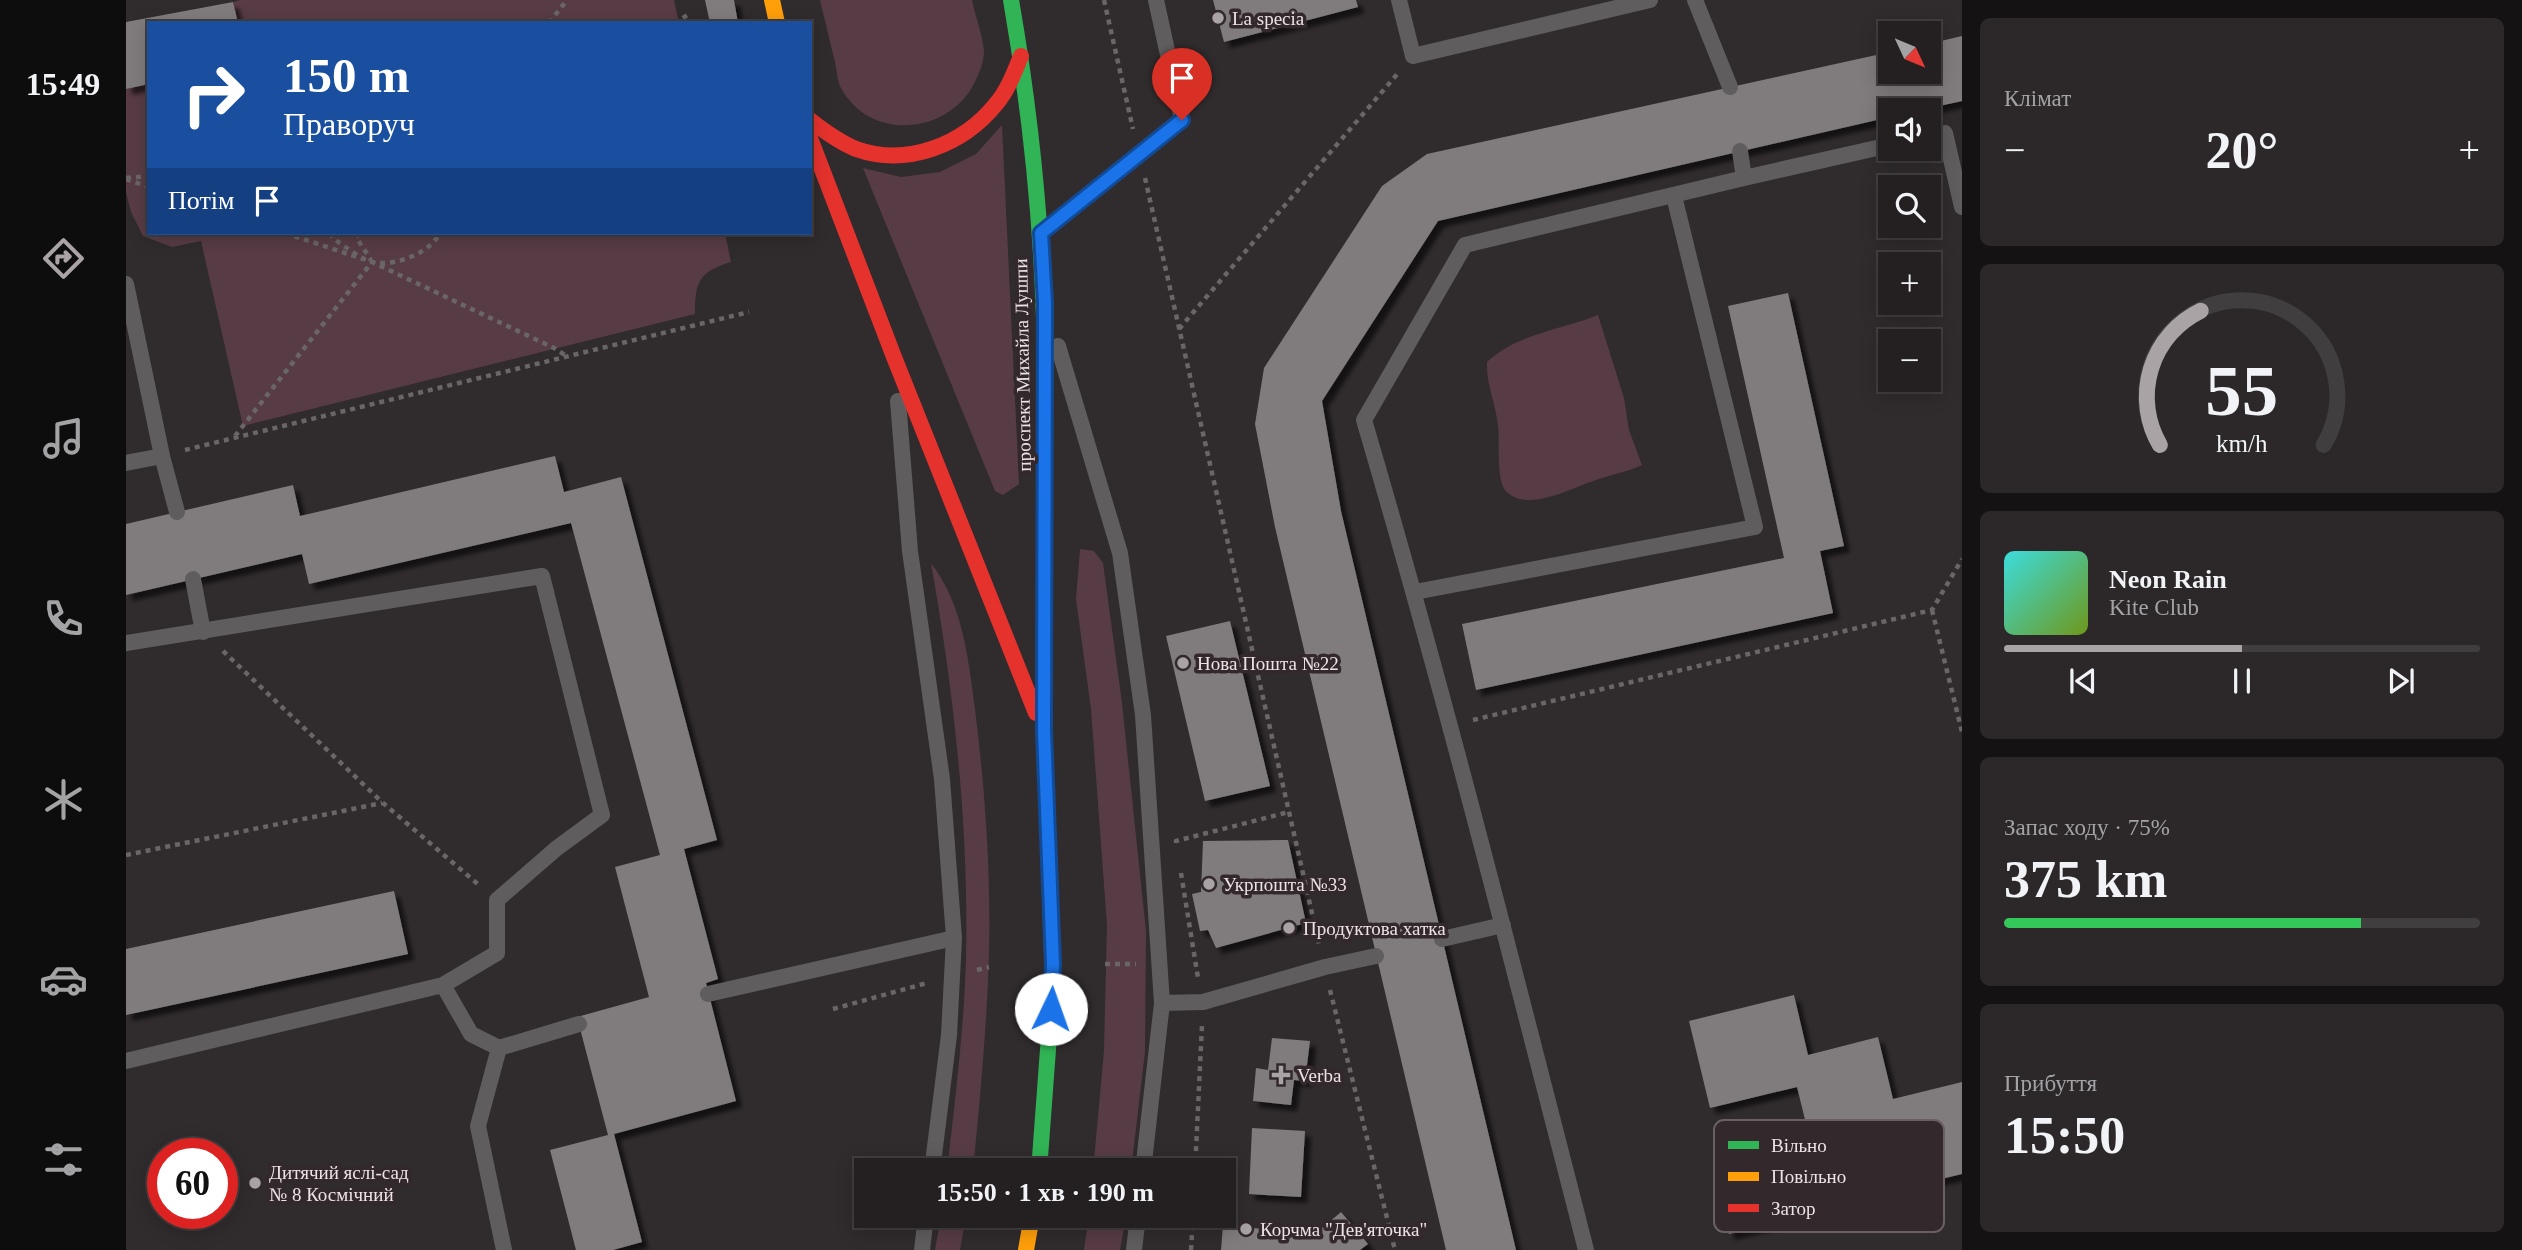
<!DOCTYPE html>
<html lang="uk">
<head>
<meta charset="utf-8">
<style>
	body { margin:0; font-family:"Times New Roman",serif; background:#2c282a; color:#f1f3f6; height:100vh; display:flex; flex-direction:column; font-size:26px; white-space:nowrap }
	* { box-sizing:border-box; margin:0 }
	p { font-size:23px; color:#a3a3a5 }
	.icon { flex:none; width:38px; height:38px; fill:none; stroke:currentColor; stroke-width:2; stroke-linecap:round; stroke-linejoin:round }
	.map { position:relative; flex:1; overflow:hidden }
	.sheet { display:flex; flex-direction:column; gap:18px; padding:18px; background:#141212; width:560px }
	.sheet>* { flex:none }
	.banner { position:absolute; left:21px; top:21px; width:665px; height:214px; border-radius:0px; box-shadow:0 4px 18px #0003,0 0 0 2px #413e3f; background:#1a4fa0; color:#fff; overflow:hidden }
	.needle { width:46px; rotate:134deg }
	.tools { position:absolute; left:1752px; top:21px; display:grid; gap:14px }
	.tools a { display:grid; place-items:center; width:63px; height:63px; border-radius:0px; background:#242021; box-shadow:0 4px 18px #0003,0 0 0 2px #413e3f; font-size:35px }
	.speed { position:absolute; left:21px; top:1138px; display:flex; gap:14px; font-size:35px; font-weight:700; text-align:center }
	.speed>* { display:grid; place-content:center; width:91px; height:91px; border-radius:50%; background:#242021; box-shadow:0 4px 18px #0003,0 0 0 2px #413e3f; line-height:1 }
	.speed .limit { border:10px solid #d22; background:#fff; color:#111 }
	.pin { position:absolute; display:grid; place-items:center; width:60px; height:60px; color:#fff; margin:-72px -30px; border-radius:50% 50% 50% 0; rotate:-45deg; box-shadow:0 0 7px #0007 }
	.pin .icon { rotate:45deg }
	.me { position:absolute; width:77px; margin:-38px; rotate:3deg; stroke-linejoin:round; filter:drop-shadow(0 0 5px #0008) }
	.turn { display:flex; align-items:center; gap:24px; height:147px; padding:0 21px; font-size:32px }
	.turn .icon { width:91px; height:91px; stroke-width:2.5 }
	.turn b { display:block; font-size:49px; line-height:60px }
	.then { display:flex; align-items:center; height:66px; padding:0 21px; background:#0003; gap:14px; font-size:26px }
	.big { font-size:52px; font-weight:700; line-height:1.1 }
	.sheet .card { flex:1; display:flex; flex-direction:column; justify-content:center; gap:10px; min-width:0; padding:0 24px; border-radius:10px; background:#2c282a }
	.sheet .dial { align-items:center; gap:0 }
	.dial svg { height:182px; overflow:visible; fill:none; stroke:#413e3f; stroke-width:7; stroke-linecap:round; text-anchor:middle }
	.dial text { fill:#f1f3f6; stroke:none }
	.song { display:flex; align-items:center; gap:21px }
	.cover { width:84px; height:84px; border-radius:10px; background:linear-gradient(135deg,hsl(180 70% 55%),hsl(80 70% 35%)) }
	.played { height:7px; border-radius:4px; background:linear-gradient(90deg,#aaa3a5 50%,#413e3f 50%) }
	.keys { display:flex; justify-content:space-around; direction:ltr }
	.heat { display:flex; justify-content:space-between; align-items:center; font-size:38px; direction:ltr }
	.charge { height:10px; border-radius:5px; background:linear-gradient(90deg,#34c759 75%,#413e3f 0) }
	.trip { position:absolute; left:728px; top:1158px; width:382px; height:70px; border-radius:0px; background:#242021; box-shadow:0 4px 18px #0003,0 0 0 2px #413e3f; font-weight:700; line-height:70px; text-align:center }
	main { display:flex; flex:1; min-height:0 }
	.tab-bar { display:flex; flex-direction:column; width:126px; justify-content:space-around; align-items:center; background:#0e0d0d; color:#a3a3a5 }
	.tab-bar .icon { width:49px; height:49px }
	.tab-bar .on { color:#aaa3a5 }
	.tab-bar b { font-size:32px; color:#f1f3f6 }
	.map>svg:first-child { display:block }
	.green { fill:#583c45 }
	.building { fill:#807c7d; filter:url(#shadow) }
	.lines { fill:none; stroke-linecap:round; stroke-linejoin:round }
	.path { stroke:#6a6668; stroke-width:4.5; stroke-dasharray:5 5; stroke-linecap:butt }
	.lane { stroke:#605d5e; stroke-width:16 }
	.fast { stroke:#30b455; stroke-width:16 }
	.slow { stroke:#ff9f0a; stroke-width:16 }
	.jam { stroke:#e5322d; stroke-width:16 }
	.route-casing { stroke:#114b97; stroke-width:18 }
	.route { stroke:#1a73e8; stroke-width:12 }
	.poi-dot { fill:#aaa3a5; stroke:#33282b; stroke-width:2.5 }
	.labels { text-anchor:middle; stroke-width:7; stroke-linejoin:round; paint-order:stroke }
	.poi-label { font-size:19px; fill:#ebe4e6; stroke:#33282b; text-anchor:start }
	.street-label { font-size:19px; fill:#ebe4e6; stroke:#33282b }
	.key { fill:#33282b; stroke:#6a6063; stroke-width:2 }
	.key-label { font-size:19px; fill:#ebe4e6 }
</style>
</head>
<body>
<main>
<nav class="tab-bar">
<b>15:49</b>
<svg class="icon on" aria-label="directions" viewBox="0 0 24 24"><path d="M12 3l9 9-9 9-9-9zM9 14v-3h6M13 9l2 2-2 2"/></svg>
<svg class="icon" aria-label="music" viewBox="0 0 24 24"><path d="M9 18V5l10-2v13"/><circle cx="6" cy="18" r="3"/><circle cx="16" cy="16" r="3"/></svg>
<svg class="icon" aria-label="phone" viewBox="0 0 24 24"><path d="M5 4h4l2 5-3 2q2 4 5 5l2-3 5 2v4C11 20 4 13 5 4z"/></svg>
<svg class="icon" aria-label="climate" viewBox="0 0 24 24"><path d="M12 3v18M4 7l16 10M4 17L20 7"/></svg>
<svg class="icon" aria-label="car" viewBox="0 0 24 24"><path d="M5 17H2v-5l4-1 3-4h7l3 4 3 1v5h-3M9 17h6M6 11h13"/><circle cx="7" cy="17" r="2"/><circle cx="17" cy="17" r="2"/></svg>
<svg class="icon" aria-label="filters" viewBox="0 0 24 24"><path d="M4 7h16M4 17h16"/><circle cx="9" cy="7" r="2"/><circle cx="15" cy="17" r="2"/></svg>
</nav>
<div class="map">
<svg width="1836" height="1250" viewBox="0 0 1836 1250">
	<defs>
		<filter id="shadow"><feDropShadow dx="6" dy="6" stdDeviation="2" flood-color="#0009"/></filter>
	</defs>
	<rect width="100%" height="100%" fill="#302b2c"/>
	<path class="green" d="M114 0H548L553 23H112L107 2Z
		M694 0H846C849 16 857 35 858 52 858 62 853 73 849 82 823 135 744 142 715 88 711 81 711 70 709 62 704 42 699 21 694 0Z
		M23 84V233H599L605 262C573 272 569 281 569 314L117 426 75 241 46 247 17 236 5 212 0 192V89Z
		M876 125 893 484 877 495 869 491 737 168 775 177 814 172 850 154Z
		M1472 315 1498 398 1503 430 1516 465C1498 473 1487 474 1470 480 1449 487 1425 500 1403 500 1393 500 1385 497 1379 490 1370 477 1374 442 1372 426 1370 404 1360 385 1361 362 1390 334 1435 330 1472 315Z
		M954 549 968 551 977 563 996 703 1020 931 1019 1052 1005 1171H967L978 1051 981 925 965 709 950 599Z
		M805 563C837 605 842 657 849 709 859 789 865 872 863 953 861 1026 854 1098 847 1171H821C829 1100 838 1030 840 959 843 826 828 693 805 563Z
		M815 1216H840L834 1250H809Z
		M963 1216H1000L994 1250H958Z"/>
	<path class="building" d="M579 0H608L612 23H584Z
		M1087 0H1230L1232 7 1098 42Z
		M107 2 112 23H23V84L0 89V22Z
		M1836 36V101L1795 110H1764V117L1312 221 1196 401 1215 511 1390 1250H1320L1149 527 1129 424 1138 368 1256 186 1301 154 1764 52V72H1802V44Z
		M1662 293 1718 546 1694 551 1707 613 1350 690 1336 624 1658 558 1602 306Z
		M429 456 438 492 495 477 591 840 558 849 592 979 580 983 610 1101 488 1134 516 1242 487 1250H450L424 1150 482 1135 451 1017 523 997 489 867 534 855 445 523 183 584 176 554 0 595V524L167 485 174 516Z
		M1104 621 1144 786 1079 801 1040 636Z
		M1162 840 1180 923 1090 948 1082 930 1074 931 1066 894 1075 892 1077 841Z
		M268 891 282 954 0 1015V949Z
		M1668 995 1682 1055 1752 1037 1767 1099 1836 1082V1174L1769 1190 1754 1130 1702 1142 1718 1206 1603 1234 1587 1167 1685 1144 1671 1087 1584 1108 1563 1021Z
		M1146 1038 1184 1041 1179 1081 1168 1080 1165 1105 1127 1101 1130 1068 1142 1070Z
		M1126 1128 1179 1131 1175 1197 1123 1194Z
		M1215 1212 1242 1244 1234 1250H1095L1097 1225 1189 1234Z"/>
	<g class="lines">
		<path class="path" d="M978 0 1007 129
			M423 23 441 0
			M548 23 565 13
			M0 178 23 176
			M1019 178 1193 944
			M0 179 23 187
			M159 233 237 259
			M204 233 208 239C217 245 236 260 246 262 269 267 304 253 314 233
			M233 233 230 237 245 260
			M1053 329 1273 72
			M109 436 246 262 428 348 442 357
			M59 450 623 312
			M1806 610 1836 732
			M97 651 257 803 354 886
			M1347 720 1806 610 1836 559
			M1050 843V841L1163 812
			M0 855 256 803
			M1055 873 1072 978
			M979 964H1010
			M851 970 863 967
			M1204 990 1269 1250
			M707 1009 801 983
			M1069 1171 1076 1025
			M1065 1250 1067 1216"/>
		<path class="lane" d="M1273 0 1287 56 1524 0
			M1569 0 1604 87
			M1802 137 1819 133 1836 207
			M1618 178 1764 145
			M917 231 1056 119 1030 0
			M0 284 36 456 51 512
			M932 346 994 553 1017 715 1036 1003 1017 1171
			M772 401 784 551 816 779 828 938 823 1035 806 1171
			M0 463 36 456
			M67 579 77 632
			M1289 592 1629 527 1548 196
			M0 643 416 576 476 815 431 848 371 900V953L317 985 345 1034 373 1048 453 1024
			M1316 939 1377 925
			M582 994 828 938
			M1036 1003 1077 1002 1199 967 1250 956
			M373 1048 352 1126 378 1250
			M0 1061 317 985
			M796 1250 800 1216
			M1008 1250 1012 1216
			M1460 1250C1389 973 1319 695 1238 420L1339 245 1618 178 1614 151"/>
		<path class="fast" d="M885 0C907 127 919 254 919 382
			M913 1171 927 982 922 837"/>
		<path class="slow" d="M646 0 651 23
			M900 1250 906 1216"/>
		<path class="jam" d="M684 120C698 131 713 142 730 149 781 167 837 145 870 104 882 90 888 73 895 56
			M684 138 768 357 910 713
			M919 382 918 731 922 837"/>
	</g>
	<g class="lines">
		<g class="route-casing">
			<path id="route" d="M925 1009 927 964 918 731 919 303 915 233 1056 120"/>
		</g>
		<use href="#route" class="route"/>
	</g>
	<g class="poi-dot">
		<circle cx="1092" cy="18" r="7"/>
		<circle cx="1057" cy="663" r="7"/>
		<circle cx="1083" cy="884" r="7"/>
		<circle cx="1163" cy="928" r="7"/>
		<path d="M1151.5 1064.5h7v7h7v7h-7v7h-7v-7h-7v-7h7z"/>
		<circle cx="129" cy="1183" r="7"/>
		<circle cx="1120" cy="1229" r="7"/>
	</g>
	<g class="labels">
		<g class="poi-label">
			<text x="1106" y="25">La specia</text>
			<text x="1071" y="670">Нова Пошта №22</text>
			<text x="1097" y="891">Укрпошта №33</text>
			<text x="1177" y="935">Продуктова хатка</text>
			<text x="1171" y="1082">Verba</text>
			<text x="143" y="1179">Дитячий яслі-сад<tspan x="143" dy="22">№ 8 Космічний</tspan></text>
			<text x="1134" y="1236">Корчма "Дев'яточка"</text>
		</g>
		<g class="street-label">
			<text transform="translate(896 365) rotate(-91)" y="7">проспект Михайла Лушпи</text>
		</g>
	</g>
	<rect x="1588" y="1120" width="230" height="112" rx="10" class="key"/>
	<rect x="1602" y="1141" width="31" height="8" fill="#30b455"/>
	<rect x="1602" y="1172" width="31" height="9" fill="#ff9f0a"/>
	<rect x="1602" y="1204" width="31" height="8" fill="#e5322d"/>
	<g class="key-label">
		<text x="1645" y="1152">Вільно</text>
		<text x="1645" y="1183">Повільно</text>
		<text x="1645" y="1215">Затор</text>
	</g>
</svg>
<div class="tools">
<a><svg class="needle" viewBox="-14 -14 28 28"><path d="M0-13l5 13h-10z" fill="#e53935"/><path d="M0 13l5-13h-10z" fill="#a3a3a5"/></svg></a>
<a><svg class="icon" aria-label="sound" viewBox="0 0 24 24"><path d="M4 9h4l5-4v14l-5-4H4zM17 9q2 3 0 6"/></svg></a>
<a><svg class="icon" aria-label="search" viewBox="0 0 24 24"><circle cx="10" cy="10" r="6"/><path d="M15 15l6 6"/></svg></a>
<a>+</a>
<a>−</a>
</div>
<div class="speed"><div class="limit">60</div></div>
<div class="pin" style="left:1056px;top:120px;background:#d93025"><svg class="icon" aria-label="arrive" viewBox="0 0 24 24"><path d="M6 21V4h12l-3 4 3 4H6"/></svg></div>
<svg class="me" style="left:925px;top:1009px" viewBox="-20 -20 40 40"><circle r="19" fill="#fff"/><path d="M0-13L10 11 0 6-10 11z" fill="#1a73e8"/></svg>
<div class="trip">15:50 · 1 хв · 190 m</div>
<div class="banner">
<div class="turn"><svg class="icon" aria-label="right" viewBox="0 0 24 24"><path d="M7 20v-9h11M14 6l5 5-5 5"/></svg><div><b>150 m</b>Праворуч</div></div>
<div class="then">Потім<svg class="icon" aria-label="arrive" viewBox="0 0 24 24"><path d="M6 21V4h12l-3 4 3 4H6"/></svg></div>
</div>
</div>
<section class="sheet">
<div class="card"><p>Клімат</p>
<div class="heat"><a>−</a><b class="big">20°</b><a>+</a></div>
</div>
<div class="card dial"><svg viewBox="0 0 100 80">
<path d="M14 69A42 42 0 1 1 86 69"/>
<path d="M14 69A42 42 0 0 1 32 10" stroke="#aaa3a5"/>
<text x="50" y="56" font-size="32" font-weight="700">55</text>
<text x="50" y="72" font-size="11">km/h</text>
</svg></div>
<div class="card">
<div class="song"><i class="cover"></i><div><b>Neon Rain</b><p>Kite Club</p></div></div>
<div class="played"></div>
<div class="keys"><svg class="icon" aria-label="previous" viewBox="0 0 24 24"><path d="M18 5L8 12l10 7zM5 5v14"/></svg><svg class="icon" aria-label="pause" viewBox="0 0 24 24"><path d="M8 5v14M16 5v14"/></svg><svg class="icon" aria-label="next" viewBox="0 0 24 24"><path d="M6 5l10 7-10 7zM19 5v14"/></svg></div>
</div>
<div class="card"><p>Запас ходу · 75%</p><b class="big">375 km</b><div class="charge"></div></div>
<div class="card"><p>Прибуття</p><b class="big">15:50</b></div>
</section>
</main>
</body>
</html>
